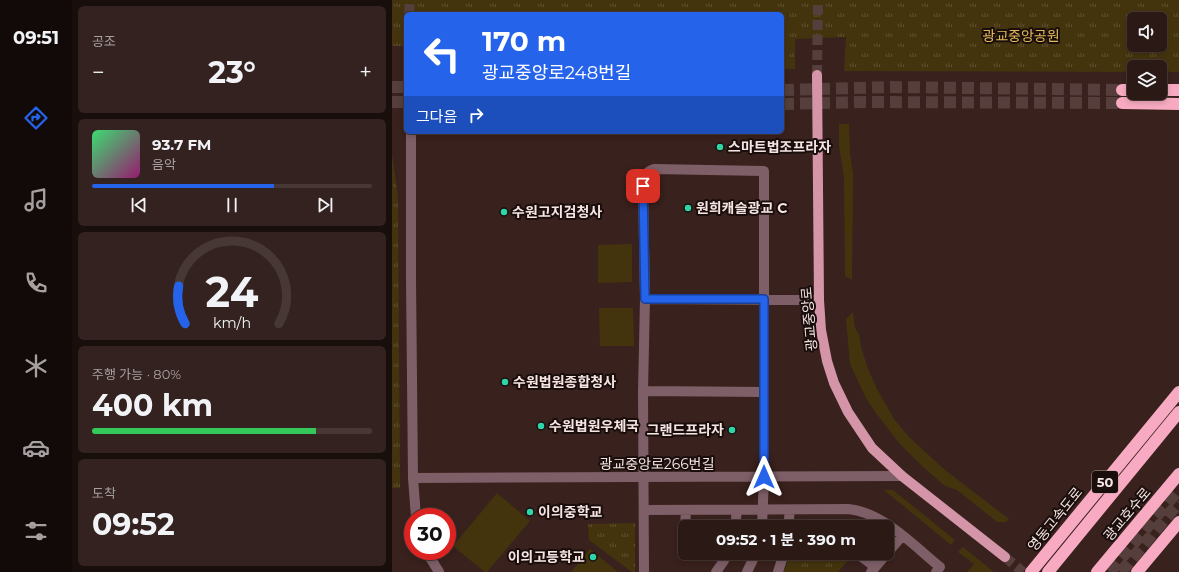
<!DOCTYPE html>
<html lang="ko">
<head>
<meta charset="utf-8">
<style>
	body { margin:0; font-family:Montserrat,"Noto Sans KR",sans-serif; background:#33221f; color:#f1f3f6; height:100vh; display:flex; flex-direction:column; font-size:15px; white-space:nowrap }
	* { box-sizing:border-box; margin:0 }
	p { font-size:13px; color:#a6a0a1 }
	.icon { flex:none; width:22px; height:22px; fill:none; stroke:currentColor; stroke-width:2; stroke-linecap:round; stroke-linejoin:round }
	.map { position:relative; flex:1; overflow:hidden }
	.panel { display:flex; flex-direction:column; gap:6px; padding:6px; background:#180e0c; width:320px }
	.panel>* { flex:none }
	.top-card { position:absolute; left:12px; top:12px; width:380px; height:122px; border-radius:6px; box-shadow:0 2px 6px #0003,0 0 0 1px #473835; background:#2563eb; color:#fff; overflow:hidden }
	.fabs { position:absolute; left:735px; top:12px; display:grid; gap:8px }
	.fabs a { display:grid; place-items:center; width:40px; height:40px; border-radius:6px; background:#2b1916; box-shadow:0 2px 6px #0003,0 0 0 1px #473835; font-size:20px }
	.speed { position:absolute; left:12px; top:508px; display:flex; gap:8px; font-size:20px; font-weight:700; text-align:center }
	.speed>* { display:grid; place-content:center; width:52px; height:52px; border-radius:50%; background:#2b1916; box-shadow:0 2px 6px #0003,0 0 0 1px #473835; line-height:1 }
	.speed .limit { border:6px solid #d22; background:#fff; color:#111 }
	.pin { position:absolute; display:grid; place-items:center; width:34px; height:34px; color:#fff; margin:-17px; border-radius:8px; box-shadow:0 2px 6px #0006 }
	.me { position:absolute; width:44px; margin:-22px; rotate:0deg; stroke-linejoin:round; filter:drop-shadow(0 0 3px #0008) }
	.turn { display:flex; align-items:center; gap:14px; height:84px; padding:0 12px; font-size:18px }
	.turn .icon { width:52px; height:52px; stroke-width:2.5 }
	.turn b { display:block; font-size:28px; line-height:34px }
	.then { display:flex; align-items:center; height:38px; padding:0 12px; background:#0003; gap:8px; font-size:15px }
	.big { font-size:30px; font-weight:700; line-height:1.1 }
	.panel .card { flex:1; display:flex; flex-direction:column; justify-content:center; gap:6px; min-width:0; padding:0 14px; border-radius:6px; background:#33221f }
	.panel .dial { align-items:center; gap:0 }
	.dial svg { height:104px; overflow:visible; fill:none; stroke:#473835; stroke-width:7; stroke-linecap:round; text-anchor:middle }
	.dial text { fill:#f1f3f6; stroke:none }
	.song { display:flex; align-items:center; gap:12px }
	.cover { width:48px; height:48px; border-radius:6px; background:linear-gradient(135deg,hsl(140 70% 55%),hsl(320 70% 35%)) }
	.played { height:4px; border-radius:2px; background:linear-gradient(90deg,#2563eb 65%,#473835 65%) }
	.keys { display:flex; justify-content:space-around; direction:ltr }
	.heat { display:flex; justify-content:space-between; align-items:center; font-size:22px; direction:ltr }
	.charge { height:6px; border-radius:3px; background:linear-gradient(90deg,#34c759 80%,#473835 0) }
	.trip { position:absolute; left:286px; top:520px; width:216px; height:40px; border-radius:6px; background:#2b1916; box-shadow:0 2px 6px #0003,0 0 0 1px #473835; font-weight:700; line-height:40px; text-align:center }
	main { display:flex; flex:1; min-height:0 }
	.tab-bar { display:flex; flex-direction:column; width:72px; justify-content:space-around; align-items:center; background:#110a09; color:#a6a0a1 }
	.tab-bar .icon { width:28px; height:28px }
	.tab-bar .on { color:#2563eb }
	.tab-bar b { font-size:18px; color:#f1f3f6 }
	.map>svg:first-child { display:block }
	.green { fill:#44340e }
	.park { fill:url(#park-tufts); fill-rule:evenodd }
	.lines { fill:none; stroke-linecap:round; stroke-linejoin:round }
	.minor-tunnel { stroke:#553e3b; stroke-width:10; stroke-dasharray:10 5; stroke-linecap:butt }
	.major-tunnel { stroke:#553e3b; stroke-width:10; stroke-dasharray:10 5; stroke-linecap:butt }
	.highway-tunnel { stroke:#553e3b; stroke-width:12; stroke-dasharray:12 6; stroke-linecap:butt }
	.minor { stroke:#7e5f68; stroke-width:10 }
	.major { stroke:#d595a8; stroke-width:10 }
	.highway { stroke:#f7aac1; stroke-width:12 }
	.route-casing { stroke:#184099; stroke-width:10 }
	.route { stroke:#2563eb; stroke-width:7 }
	.poi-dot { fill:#30d4a9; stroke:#190e0c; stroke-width:1.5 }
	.labels { text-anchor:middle; stroke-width:4; stroke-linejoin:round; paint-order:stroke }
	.shield { fill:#190e0c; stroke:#b3a4a2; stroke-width:1 }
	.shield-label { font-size:13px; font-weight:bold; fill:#f5e4e2 }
	.park-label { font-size:14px; fill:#e4b958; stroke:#190e0c }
	.poi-label { font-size:14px; font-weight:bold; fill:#f5e4e2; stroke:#190e0c; text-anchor:start }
	.street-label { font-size:14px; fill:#f5e4e2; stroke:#190e0c }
</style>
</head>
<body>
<main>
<nav class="tab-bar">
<b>09:51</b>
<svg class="icon on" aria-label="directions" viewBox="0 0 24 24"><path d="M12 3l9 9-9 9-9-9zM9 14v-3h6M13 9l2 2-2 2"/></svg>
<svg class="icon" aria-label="music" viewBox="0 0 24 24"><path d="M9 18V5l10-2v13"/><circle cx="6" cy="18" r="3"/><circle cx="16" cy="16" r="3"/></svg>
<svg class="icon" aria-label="phone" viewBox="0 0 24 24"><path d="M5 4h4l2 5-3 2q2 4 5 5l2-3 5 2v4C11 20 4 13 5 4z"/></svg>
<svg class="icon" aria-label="climate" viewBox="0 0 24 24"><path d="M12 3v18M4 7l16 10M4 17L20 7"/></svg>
<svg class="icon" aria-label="car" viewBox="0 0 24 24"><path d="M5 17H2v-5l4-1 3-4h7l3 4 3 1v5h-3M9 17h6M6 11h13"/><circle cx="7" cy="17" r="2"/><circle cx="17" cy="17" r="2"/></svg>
<svg class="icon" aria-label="filters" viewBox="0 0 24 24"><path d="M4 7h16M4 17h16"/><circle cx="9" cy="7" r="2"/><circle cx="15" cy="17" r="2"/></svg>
</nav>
<section class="panel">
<div class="card"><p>공조</p>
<div class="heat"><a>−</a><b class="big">23°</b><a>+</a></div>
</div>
<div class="card">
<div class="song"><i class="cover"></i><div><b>93.7 FM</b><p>음악</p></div></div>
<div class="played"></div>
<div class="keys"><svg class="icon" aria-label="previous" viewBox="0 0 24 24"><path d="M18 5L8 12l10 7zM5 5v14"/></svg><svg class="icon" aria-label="pause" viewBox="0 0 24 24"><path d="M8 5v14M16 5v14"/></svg><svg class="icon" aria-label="next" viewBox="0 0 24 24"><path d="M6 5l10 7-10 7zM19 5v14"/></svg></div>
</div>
<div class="card dial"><svg viewBox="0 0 100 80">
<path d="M14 69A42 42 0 1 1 86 69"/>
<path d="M14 69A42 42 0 0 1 9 40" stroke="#2563eb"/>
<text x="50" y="56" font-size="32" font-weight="700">24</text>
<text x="50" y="72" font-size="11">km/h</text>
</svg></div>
<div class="card"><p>주행 가능 · 80%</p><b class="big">400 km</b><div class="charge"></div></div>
<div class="card"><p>도착</p><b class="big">09:52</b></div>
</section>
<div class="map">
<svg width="787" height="572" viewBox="0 0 787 572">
	<defs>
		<pattern id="park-tufts" width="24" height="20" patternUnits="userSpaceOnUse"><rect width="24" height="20" fill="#44340e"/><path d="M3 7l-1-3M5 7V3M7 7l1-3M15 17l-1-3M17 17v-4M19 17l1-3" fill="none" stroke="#605131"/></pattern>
	</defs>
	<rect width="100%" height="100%" fill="#39211d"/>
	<path class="green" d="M447 124H457L458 153 461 174 460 280 453 276 452 177 447 146Z
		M240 244V282L206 283V245Z
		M207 308H241L242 346H208Z
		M461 312 463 328 467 334 469 347 476 369 485 389 502 419 517 437 553 470 617 519 614 522H605L565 490 553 486 531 467 507 443 484 413 475 400 458 364 454 319Z
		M492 490H501L563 540 559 545Z
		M105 493 138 521 95 572H93L61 546Z
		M571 547 602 572H575L582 564 566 552Z
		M198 549 226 572H179Z"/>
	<path class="park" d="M0 0H787V72H768V67H742V72L452 71 454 37 403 39V69H390V14H14V46H0ZM742 19H768V45H742Z
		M0 154 6 197 8 488H0Z
		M243 523V572H240L197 540 196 524Z
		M430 554 447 556 457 559 446 572H392L398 555Z"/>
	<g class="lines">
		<path class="minor-tunnel" d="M17 14 18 0"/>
		<path class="major-tunnel" d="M425 75 426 0
			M613 557 631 572"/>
		<path class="highway-tunnel" d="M0 87H14
			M390 90 500 87 730 90
			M0 102H14
			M390 104 473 102 730 103
			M718 572 787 489
			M729 572 787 502"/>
		<path class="minor" d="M19 132V279L21 478 24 517
			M253 299 427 300
			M251 391 372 392
			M21 478 510 476
			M252 510 456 509C491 512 522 546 548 567L544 572
			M293 527 294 510
			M343 527 345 510
			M396 527 398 510
			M34 551 47 572
			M460 553 470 557 483 567
			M252 572 251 391 253 299 251 186C252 177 253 172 262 169L372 171V477L370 527
			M324 572 331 562 336 553
			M355 572 364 553
			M386 572 392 553
			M479 572 510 536"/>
		<path class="major" d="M425 75 427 300 429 330 435 361 442 383 456 412 480 448 510 476 613 557"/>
		<path class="highway" d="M730 90H742
			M768 90H787
			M730 103 787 104
			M639 572 787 392
			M656 572 787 412
			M705 572 787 474
			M745 572 787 522"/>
	</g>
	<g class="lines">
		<g class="route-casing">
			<path id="route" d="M251 186 253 299H372V477"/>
		</g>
		<use href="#route" class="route"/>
	</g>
	<g class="poi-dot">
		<circle cx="328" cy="147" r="4"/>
		<circle cx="296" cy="208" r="4"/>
		<circle cx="112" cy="212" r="4"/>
		<circle cx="113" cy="382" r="4"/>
		<circle cx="149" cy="426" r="4"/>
		<circle cx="340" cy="430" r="4"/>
		<circle cx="138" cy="512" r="4"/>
		<circle cx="201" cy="557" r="4"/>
	</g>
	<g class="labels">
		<rect class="shield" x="700" y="471" width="26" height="22" rx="3"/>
		<g class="shield-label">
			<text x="713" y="487">50</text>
		</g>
		<g class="park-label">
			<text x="629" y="41">광교중앙공원</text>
		</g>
		<g class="poi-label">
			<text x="336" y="152">스마트법조프라자</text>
			<text x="304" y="213">원희캐슬광교 C</text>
			<text x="120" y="217">수원고지검청사</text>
			<text x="121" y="387">수원법원종합청사</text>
			<text x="157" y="431">수원법원우체국</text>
			<text x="332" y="435" text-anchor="end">그랜드프라자</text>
			<text x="146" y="517">이의중학교</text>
			<text x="193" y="562" text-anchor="end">이의고등학교</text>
		</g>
		<g class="street-label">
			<text transform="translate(417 319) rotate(-95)" y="5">광교중앙로</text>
			<text x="265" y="469">광교중앙로266번길</text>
			<text transform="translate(735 514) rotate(-50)" y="5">광교호수로</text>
			<text transform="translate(663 519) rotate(-51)" y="5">영동고속도로</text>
		</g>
	</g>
</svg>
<div class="fabs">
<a><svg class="icon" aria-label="sound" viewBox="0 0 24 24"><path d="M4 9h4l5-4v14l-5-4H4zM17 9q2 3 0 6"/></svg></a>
<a><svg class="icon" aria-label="layers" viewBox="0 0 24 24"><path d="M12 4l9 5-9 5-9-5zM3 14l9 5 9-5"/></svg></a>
</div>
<div class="speed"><div class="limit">30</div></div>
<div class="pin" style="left:251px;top:186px;background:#d93025"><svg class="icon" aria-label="arrive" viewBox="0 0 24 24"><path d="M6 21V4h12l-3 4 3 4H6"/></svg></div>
<svg class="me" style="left:372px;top:477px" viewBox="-20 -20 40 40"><path d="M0-17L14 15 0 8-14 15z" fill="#2563eb" stroke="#fff" stroke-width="4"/></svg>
<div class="trip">09:52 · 1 분 · 390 m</div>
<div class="top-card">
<div class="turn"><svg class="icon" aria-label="left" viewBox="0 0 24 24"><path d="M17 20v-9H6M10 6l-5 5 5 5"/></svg><div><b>170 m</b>광교중앙로248번길</div></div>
<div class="then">그다음<svg class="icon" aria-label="right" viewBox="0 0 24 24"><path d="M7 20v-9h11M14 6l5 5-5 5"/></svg></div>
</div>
</div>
</main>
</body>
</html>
